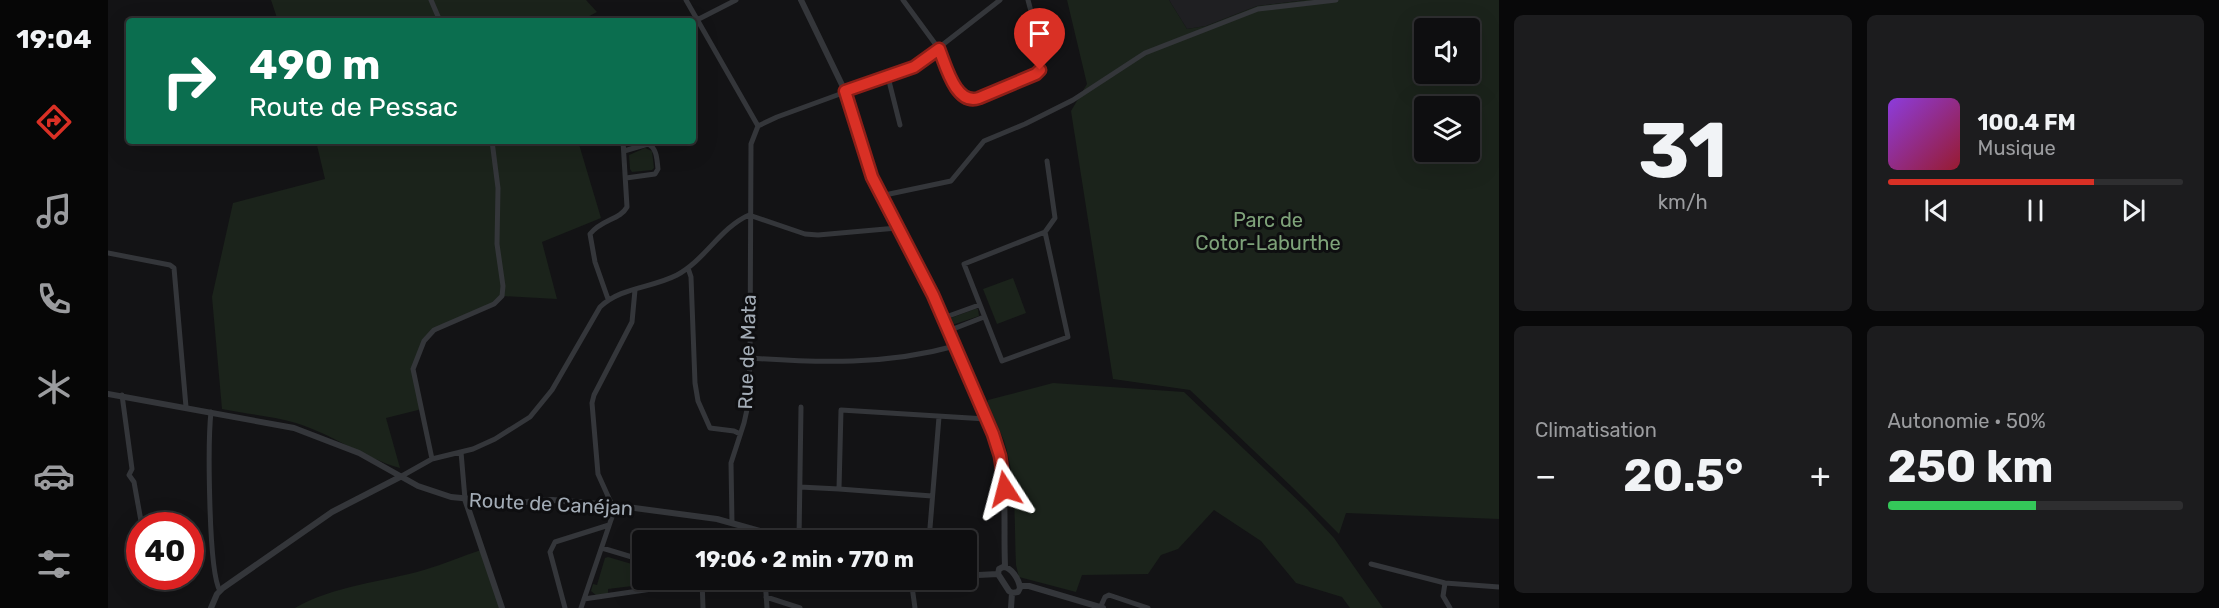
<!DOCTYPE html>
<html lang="fr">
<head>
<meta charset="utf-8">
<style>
	body { margin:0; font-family:Rubik,sans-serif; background:#1c1c1e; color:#f1f3f6; height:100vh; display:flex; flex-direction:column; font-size:22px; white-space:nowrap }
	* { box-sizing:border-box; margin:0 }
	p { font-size:20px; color:#9b9c9f }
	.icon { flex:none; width:33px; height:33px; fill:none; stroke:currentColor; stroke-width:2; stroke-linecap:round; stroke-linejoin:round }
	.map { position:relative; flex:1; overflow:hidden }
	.details { display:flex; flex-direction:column; gap:15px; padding:15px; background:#080809; width:720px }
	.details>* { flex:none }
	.banner { position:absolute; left:18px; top:18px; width:570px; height:126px; border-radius:6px; box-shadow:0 6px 24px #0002,0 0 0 2px #2e2e30; background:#0b6e4f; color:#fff; overflow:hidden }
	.controls { position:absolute; left:1306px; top:18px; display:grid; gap:12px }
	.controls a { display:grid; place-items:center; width:66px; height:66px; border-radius:6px; background:#0e0e10; box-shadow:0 6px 24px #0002,0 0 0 2px #2e2e30; font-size:30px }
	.speed { position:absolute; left:18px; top:512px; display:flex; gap:12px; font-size:30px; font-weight:700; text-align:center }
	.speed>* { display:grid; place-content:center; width:78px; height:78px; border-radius:50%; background:#0e0e10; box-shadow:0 6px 24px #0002,0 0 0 2px #2e2e30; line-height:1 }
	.speed .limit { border:9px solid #d22; background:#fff; color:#111 }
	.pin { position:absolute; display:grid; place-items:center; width:51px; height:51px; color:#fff; margin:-62px -26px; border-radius:50% 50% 50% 0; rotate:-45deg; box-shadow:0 0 6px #0007 }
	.pin .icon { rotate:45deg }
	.me { position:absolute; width:66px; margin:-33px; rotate:351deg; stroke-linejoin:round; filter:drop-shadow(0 0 4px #0008) }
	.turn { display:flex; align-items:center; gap:21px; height:126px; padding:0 24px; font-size:27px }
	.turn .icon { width:78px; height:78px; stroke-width:2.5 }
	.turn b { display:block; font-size:42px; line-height:51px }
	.big { font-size:45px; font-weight:700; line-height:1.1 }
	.details .widget { flex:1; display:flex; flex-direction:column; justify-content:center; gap:9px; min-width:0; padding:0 21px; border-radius:9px; background:#1c1c1e }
	.details .dial { align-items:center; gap:0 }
	.dial b { font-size:78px; line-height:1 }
	.song { display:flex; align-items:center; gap:18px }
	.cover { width:72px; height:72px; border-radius:9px; background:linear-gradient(135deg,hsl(270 70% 55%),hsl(350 70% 35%)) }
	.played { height:6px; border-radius:3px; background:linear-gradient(90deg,#d93025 70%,#2e2e30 70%) }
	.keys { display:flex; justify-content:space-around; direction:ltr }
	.heat { display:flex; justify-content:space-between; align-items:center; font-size:33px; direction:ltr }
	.charge { height:9px; border-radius:4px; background:linear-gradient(90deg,#34c759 50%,#2e2e30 0) }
	.details .tiles { flex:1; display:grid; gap:15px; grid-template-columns:repeat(2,1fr) }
	.trip { position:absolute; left:524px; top:530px; width:345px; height:60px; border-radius:6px; background:#0e0e10; box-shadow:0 6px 24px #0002,0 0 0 2px #2e2e30; font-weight:700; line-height:60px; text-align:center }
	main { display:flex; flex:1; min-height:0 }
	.menu { display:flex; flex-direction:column; width:108px; justify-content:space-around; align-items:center; background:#060606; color:#9b9c9f }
	.menu .icon { width:42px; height:42px }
	.menu .on { color:#d93025 }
	.menu b { font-size:27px; color:#f1f3f6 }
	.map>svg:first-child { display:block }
	.built { fill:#1f1f22 }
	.green { fill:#1b231b; fill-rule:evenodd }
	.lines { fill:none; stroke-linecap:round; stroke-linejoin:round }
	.minor { stroke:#34363a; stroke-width:5 }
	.tertiary { stroke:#34363a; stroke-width:6 }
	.route-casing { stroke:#8d1f18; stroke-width:15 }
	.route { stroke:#d93025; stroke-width:10 }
	.labels { text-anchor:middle; stroke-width:6; stroke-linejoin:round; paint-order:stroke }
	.park-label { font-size:20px; fill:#7ea279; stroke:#0e0e10 }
	.street-label { font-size:20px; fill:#a3acb6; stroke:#0e0e10 }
</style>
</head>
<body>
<main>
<nav class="menu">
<b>19:04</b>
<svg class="icon on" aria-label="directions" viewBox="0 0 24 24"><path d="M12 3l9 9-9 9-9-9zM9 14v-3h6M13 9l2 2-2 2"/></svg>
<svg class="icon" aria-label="music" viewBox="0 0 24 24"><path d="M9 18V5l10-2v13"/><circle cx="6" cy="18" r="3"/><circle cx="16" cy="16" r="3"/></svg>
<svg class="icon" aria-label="phone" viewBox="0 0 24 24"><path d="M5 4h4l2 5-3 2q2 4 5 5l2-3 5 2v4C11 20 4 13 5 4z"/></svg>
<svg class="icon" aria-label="climate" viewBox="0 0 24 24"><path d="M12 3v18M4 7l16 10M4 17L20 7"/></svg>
<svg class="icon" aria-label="car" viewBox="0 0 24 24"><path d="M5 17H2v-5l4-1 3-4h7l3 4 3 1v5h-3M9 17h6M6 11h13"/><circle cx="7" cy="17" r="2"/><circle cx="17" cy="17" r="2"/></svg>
<svg class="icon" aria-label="filters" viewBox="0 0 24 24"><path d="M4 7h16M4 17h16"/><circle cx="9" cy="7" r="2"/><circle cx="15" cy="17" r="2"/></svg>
</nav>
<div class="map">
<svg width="1391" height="608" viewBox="0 0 1391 608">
	<rect width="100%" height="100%" fill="#131315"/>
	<path class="built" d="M1061 0H1198L1149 6 1098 26 1079 29Z"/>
	<path class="green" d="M163 0H478L489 12 472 21H170Z
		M959 0H1061L1079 29 1098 26 1149 6 1198 0H1391V519L1238 513 1231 534 1184 487 1082 390 1005 379 963 111 979 84ZM1317 28H1362V74H1317ZM1317 106H1362V152H1317Z
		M208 141H470L493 218 434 242 449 299 394 296 390 302 321 335 305 369 314 409 278 418 292 468C256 458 224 434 188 423 164 416 138 414 114 409L104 297 125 203 217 179Z
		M537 148 544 151 546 168 544 170 524 172 522 169 521 155Z
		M905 278 918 313 889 324 875 289Z
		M867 309H870L871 316 844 325 843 318Z
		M945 383 1076 392 1199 509 1226 538 1275 608H1242L1234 597 1188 583 1153 541 1106 510 1070 549 1053 555 1040 574 974 575 968 592 911 577 908 565C906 525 909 480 896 441 891 428 884 415 879 403L880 400Z
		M373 550 394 608H187C225 586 274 582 316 570 336 564 355 556 373 550Z
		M500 557 534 567V579H564L562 584 533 589 532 585 500 589V594L489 596 483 591 485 584 489 585 497 558Z"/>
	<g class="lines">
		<path class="minor" d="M323 0 332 21
			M578 0 650 126
			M795 0 831 49 851 95 863 100 928 74 933 69 936 60 920 0
			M585 22 628 0
			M780 77 792 125
			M516 151 540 144C549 148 549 160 550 169L547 174 518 178
			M772 196 843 181 876 141 917 124 965 100 1037 53 1150 9 1228 0
			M641 215 697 234 710 235 789 228
			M937 232 960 337 894 361 856 264 937 232 947 218 939 161
			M0 253 62 265 66 268 78 407
			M580 268 583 277 587 383 590 401 602 428 626 431 632 434
			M500 299 487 262 482 234C494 219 512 220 519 207L515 141
			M835 318 871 305
			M840 331 876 317
			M642 358C711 363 779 365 847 346
			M14 395 24 469 21 475 26 482 33 521
			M103 412C100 439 100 571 112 591
			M353 452 357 499
			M324 459 305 369 316 341 326 330 386 304 394 296 395 286 389 244 390 188 384 141
			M292 477 324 459 365 449 387 439 422 417 444 390 492 307C513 287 544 288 569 275 597 260 612 228 641 215
			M692 487 731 489
			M824 496 731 489 733 410 878 419
			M624 523 623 463 636 423 640 405 642 358 643 144 650 126 669 117 806 67 892 0
			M691 540 693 407
			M821 540 831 417
			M494 548 534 560
			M1263 564 1337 583 1391 587
			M594 579 595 608
			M657 579 659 608
			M803 579 807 608
			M1337 583 1335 596 1342 608
			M658 597 692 608
			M476 599 564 586 566 579
			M457 608 442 552 447 542 501 525
			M473 608 505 514 504 505 490 474 484 403 486 395 524 322 527 290
			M992 608 997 597 1001 595 1040 608"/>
		<path class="tertiary" d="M693 0 737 91 764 177 825 295 885 434C901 483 895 517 897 566
			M0 394 186 428 251 453 310 486 343 497 405 503 444 500 504 505 609 519 684 540
			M357 499 394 608
			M895 567C903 567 911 579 912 588L910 592 904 593 901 591 890 574 891 569Z
			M858 573 870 575 890 574
			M912 586H921L995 608
			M103 608 109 594 115 588 224 512 292 477
			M903 608 904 593"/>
	</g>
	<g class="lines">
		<g class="route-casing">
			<path id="route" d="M897 489 892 456 885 434 825 295 764 177 737 91 806 67 831 49C838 66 848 106 871 98L928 74 932 70"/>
		</g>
		<use href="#route" class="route"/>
	</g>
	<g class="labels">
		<g class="park-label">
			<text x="1160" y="227">Parc de<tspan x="1160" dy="23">Cotor-Laburthe</tspan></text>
		</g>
		<g class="street-label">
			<text transform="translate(639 352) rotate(-88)" y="7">Rue de Mata</text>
			<text transform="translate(443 504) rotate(3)" y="7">Route de Canéjan</text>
		</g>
	</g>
</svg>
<div class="controls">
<a><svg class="icon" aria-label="sound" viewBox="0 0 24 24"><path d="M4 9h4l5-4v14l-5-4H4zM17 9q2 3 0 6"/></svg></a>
<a><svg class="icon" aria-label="layers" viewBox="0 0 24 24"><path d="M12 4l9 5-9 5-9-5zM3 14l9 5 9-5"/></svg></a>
</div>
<div class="speed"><div class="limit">40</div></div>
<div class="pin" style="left:932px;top:70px;background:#d93025"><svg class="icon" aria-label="arrive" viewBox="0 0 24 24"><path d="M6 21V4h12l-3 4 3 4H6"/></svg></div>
<svg class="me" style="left:897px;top:489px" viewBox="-20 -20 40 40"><path d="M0-17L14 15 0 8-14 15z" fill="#d93025" stroke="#fff" stroke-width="4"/></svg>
<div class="trip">19:06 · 2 min · 770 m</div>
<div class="banner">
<div class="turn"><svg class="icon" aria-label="right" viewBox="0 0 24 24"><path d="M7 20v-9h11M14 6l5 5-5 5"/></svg><div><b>490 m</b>Route de Pessac</div></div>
</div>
</div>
<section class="details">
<div class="tiles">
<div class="widget dial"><b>31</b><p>km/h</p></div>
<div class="widget">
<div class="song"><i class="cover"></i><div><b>100.4 FM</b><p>Musique</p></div></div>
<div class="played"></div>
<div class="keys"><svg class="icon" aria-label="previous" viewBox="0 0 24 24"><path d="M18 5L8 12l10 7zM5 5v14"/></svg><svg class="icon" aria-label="pause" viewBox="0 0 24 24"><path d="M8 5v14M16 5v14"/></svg><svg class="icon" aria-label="next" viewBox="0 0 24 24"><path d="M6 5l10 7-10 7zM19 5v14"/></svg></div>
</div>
<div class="widget"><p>Climatisation</p>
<div class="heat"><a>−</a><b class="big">20.5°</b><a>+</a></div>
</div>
<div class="widget"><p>Autonomie · 50%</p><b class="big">250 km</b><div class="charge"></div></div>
</div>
</section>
</main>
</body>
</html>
